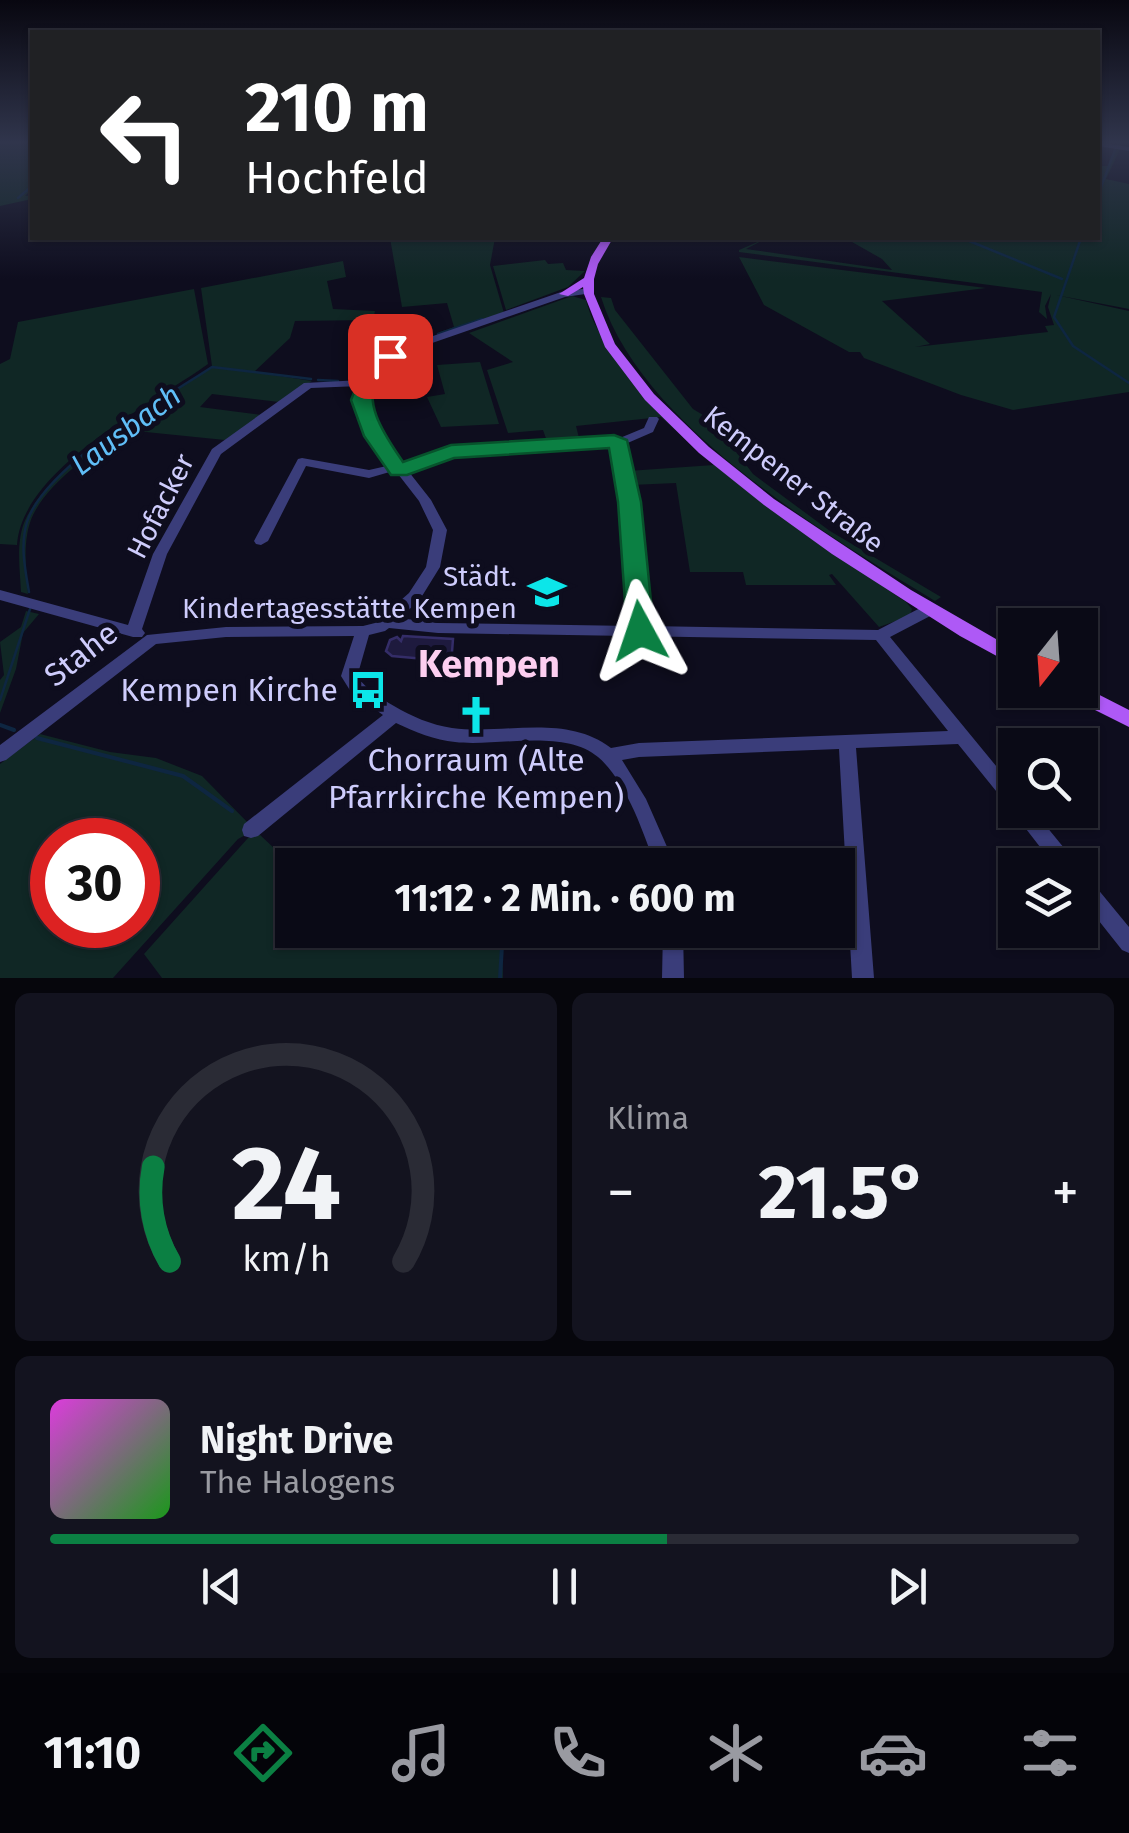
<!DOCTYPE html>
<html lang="de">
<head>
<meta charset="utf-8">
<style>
	body { margin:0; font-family:"Fira Sans",sans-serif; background:#13131f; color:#f1f3f6; height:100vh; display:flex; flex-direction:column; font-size:38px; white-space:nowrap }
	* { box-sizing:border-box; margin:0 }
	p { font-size:32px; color:#999aa1 }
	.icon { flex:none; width:55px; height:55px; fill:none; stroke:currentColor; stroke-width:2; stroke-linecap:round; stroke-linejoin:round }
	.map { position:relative; height:978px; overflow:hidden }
	.details { display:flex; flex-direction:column; gap:15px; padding:15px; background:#06060c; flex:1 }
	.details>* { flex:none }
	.top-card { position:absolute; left:30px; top:30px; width:1070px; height:210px; border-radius:0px; box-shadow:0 2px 8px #0004,0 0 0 2px #2a2b35; background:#202124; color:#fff; overflow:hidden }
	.needle { width:65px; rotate:197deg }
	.tools { position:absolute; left:998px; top:608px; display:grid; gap:20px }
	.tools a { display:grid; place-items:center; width:100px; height:100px; border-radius:0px; background:#0a0a16; box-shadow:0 2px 8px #0004,0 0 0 2px #2a2b35; font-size:50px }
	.speed { position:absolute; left:30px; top:818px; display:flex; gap:20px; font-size:50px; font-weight:700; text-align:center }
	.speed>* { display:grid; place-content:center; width:130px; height:130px; border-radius:50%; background:#0a0a16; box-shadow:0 2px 8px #0004,0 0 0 2px #2a2b35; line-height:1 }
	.speed .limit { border:15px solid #d22; background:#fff; color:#111 }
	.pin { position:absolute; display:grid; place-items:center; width:85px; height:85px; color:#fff; margin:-42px; border-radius:20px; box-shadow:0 5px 15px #0006 }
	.me { position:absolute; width:110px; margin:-55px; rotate:355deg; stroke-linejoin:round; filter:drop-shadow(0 0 8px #0008) }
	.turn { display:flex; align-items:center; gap:35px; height:210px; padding:0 50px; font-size:45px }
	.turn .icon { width:130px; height:130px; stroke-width:2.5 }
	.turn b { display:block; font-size:70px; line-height:85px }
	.big { font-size:75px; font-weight:700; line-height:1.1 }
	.details .card { flex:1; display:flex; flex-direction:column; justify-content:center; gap:15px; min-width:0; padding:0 35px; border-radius:15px; background:#13131f }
	.details .dial { align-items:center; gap:0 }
	.dial svg { height:260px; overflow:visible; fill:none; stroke:#2a2b35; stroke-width:7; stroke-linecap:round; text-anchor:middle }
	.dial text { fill:#f1f3f6; stroke:none }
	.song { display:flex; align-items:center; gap:30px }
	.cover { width:120px; height:120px; border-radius:15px; background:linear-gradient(135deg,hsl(300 70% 55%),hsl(120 70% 35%)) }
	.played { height:10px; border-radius:5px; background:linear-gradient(90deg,#0b8043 60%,#2a2b35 60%) }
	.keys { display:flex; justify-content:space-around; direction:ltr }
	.heat { display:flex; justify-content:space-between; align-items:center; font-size:55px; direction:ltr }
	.details .tiles { flex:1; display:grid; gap:15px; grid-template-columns:1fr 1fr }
	.card:last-child { grid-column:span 2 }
	.trip { position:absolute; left:275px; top:848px; width:580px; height:100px; border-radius:0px; background:#0a0a16; box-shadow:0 2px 8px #0004,0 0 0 2px #2a2b35; font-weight:700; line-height:100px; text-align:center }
	.menu { display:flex; height:160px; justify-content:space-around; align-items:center; background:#040409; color:#999aa1 }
	.menu .icon { width:70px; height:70px }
	.menu .on { color:#0b8043 }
	.menu b { font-size:45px; color:#f1f3f6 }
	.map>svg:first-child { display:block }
	.green { fill:#102725; fill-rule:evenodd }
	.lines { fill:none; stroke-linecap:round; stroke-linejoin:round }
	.stream-far1 { stroke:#0e2641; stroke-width:2.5 }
	.stream { stroke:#0e2641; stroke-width:4 }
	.building { fill:#1e1a3e; stroke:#342d68; stroke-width:2.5 }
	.minor { fill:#3a3d7a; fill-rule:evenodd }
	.major { fill:#ae59f6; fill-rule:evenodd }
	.route { fill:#0b8043; stroke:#07532c; stroke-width:2.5 }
	.labels { text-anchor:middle; stroke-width:10; stroke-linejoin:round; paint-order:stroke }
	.street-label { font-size:28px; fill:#ceccfc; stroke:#0e0d1e }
	.poi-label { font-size:28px; fill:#ceccfc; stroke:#0e0d1e; text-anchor:end }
	.water-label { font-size:30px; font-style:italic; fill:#60bef7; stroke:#0e0d1e }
	.near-street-label { font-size:32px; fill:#ceccfc; stroke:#0e0d1e }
	.near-poi-label { font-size:32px; fill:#ceccfc; stroke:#0e0d1e; text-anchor:end }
	.near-quarter-label { font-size:38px; font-weight:bold; fill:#fccef0; stroke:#0e0d1e }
</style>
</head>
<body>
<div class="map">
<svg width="1129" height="978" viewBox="0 0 1129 978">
	<rect width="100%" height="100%" fill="#0e0d1e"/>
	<path class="green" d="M0 142 32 145V189L25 196 32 195V199L0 206Z
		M1119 142H1122L1121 147 1106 179 1129 184V309L1056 295 1129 311V392L1013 410 961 395 864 358 860 352H849L764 305 739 257 986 288 882 301 930 344 915 347 1048 332 1045 326 1054 325 1048 307 1051 294 1045 306 1047 319 1039 312 1042 292 739 252V250L767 238 746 249 892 270 882 259 845 238H1098V166H1108Z
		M390 238H495L490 265 504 313 442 334 440 332 454 327 447 303 402 307Z
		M545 260 548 264 563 263 566 270 585 271 568 287 506 310 493 266Z
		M343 261 346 277 327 281 333 309 375 311 373 320 295 321 290 338 254 372 312 381 279 402 212 394 200 407 262 415 225 440 126 430C95 451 50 480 33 515 22 538 26 570 28 594L21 592C20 570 16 544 24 523 47 465 160 402 212 366L201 288Z
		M194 289 208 364C151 405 22 469 17 545L0 544V364L10 359 18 322Z
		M572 296 586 300C607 394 824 547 906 602L912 609 910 616 879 627 832 574 829 575 836 585H746L743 572H690L676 483 631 485 628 471 714 465 661 417 576 426 580 442 548 444 543 430 508 433 487 370 513 362 469 333Z
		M601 297 611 298 615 310 693 409 713 421 753 474 830 531 941 597 935 601C824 533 641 426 601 297Z
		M480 362 499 424 441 427 427 397 445 394 437 365Z
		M26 611 39 614 23 633 16 669 0 713V680L4 675 0 642 21 627Z
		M40 734 110 752 156 758 202 776 255 830 238 839 113 978H0V764ZM52 840H138V925H52Z
		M259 834 292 865V930H502L503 978H162L144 954 248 838Z"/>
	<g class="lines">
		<path class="stream-far1" d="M1098 195 1118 142
			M18 198 32 186
			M962 238 1062 279
			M1081 238 1054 317 1073 346 1129 383
			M438 334 482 319
			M318 380 338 381
			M351 381 393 350
			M29 592C25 569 20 545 27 522 45 466 163 399 212 367L311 379
			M0 700 30 609"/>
		<path class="stream" d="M0 725 14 730
			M37 738 183 776 232 811
			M276 853 292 868
			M500 978 503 930"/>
	</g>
	<path class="building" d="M403 636 453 639 452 652 447 661 392 656 386 651 390 640 397 637 401 641Z"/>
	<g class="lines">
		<path class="minor" d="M1098 142 1129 147V151L1098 146Z
			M589 288 592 289V293L565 297 412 350 375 373 366 400 380 435 404 465 451 448 615 440 644 428 649 417H657L659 419 653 432 623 445 635 502 647 626 878 630 924 606H934L936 610 934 614 890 637 1015 789V810H1033L1073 859 1076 865H1054L1016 816 1013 809 1009 807 958 744 856 748 874 978H852L839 749 639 757 622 760 646 799 675 865H655C643 831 626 781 598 757 564 728 497 747 455 742 435 740 415 732 396 723L258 836 251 838 244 836 242 830 244 824 383 715 351 692 341 676 354 636 226 637 156 644 6 760 0 762V745L147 635 226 627 363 626 375 623 409 593 426 567 433 530 419 501 398 474 393 471 369 478 306 466 268 541 261 545 256 544 254 541 298 459 302 458 369 470 391 465C373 443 351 416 360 386L311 388 221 454 167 554 142 629 145 633 142 637H133L0 600V590L128 625 153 554 212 449 304 383 362 380 366 369 404 346 561 292ZM612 447 623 502 632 626 438 623 399 618 419 601 440 567 447 530 431 500 409 472 453 455ZM389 628 438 633 876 640 948 731 639 743 611 748C565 713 505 735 452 728 431 725 411 716 394 706 380 698 367 689 357 677L369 635 385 631Z
			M1080 873 1087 876 1129 927V953L1122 950 1080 897Z
			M663 930H683L684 978H662Z"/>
		<path class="major" d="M603 238H613L598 264 594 279V294L615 344 654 394 709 447 774 499 911 590 1015 650V666L960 636 832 554 764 505 699 453 645 400 605 347 584 294 583 287 568 296 559 294 584 278 591 257Z
			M1080 685 1129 710V727L1065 695 1062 690H1080Z"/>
	</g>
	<linearGradient id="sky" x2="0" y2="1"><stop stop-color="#080710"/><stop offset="0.51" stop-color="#30354c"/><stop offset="1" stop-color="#30354c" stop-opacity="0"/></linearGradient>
	<rect width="1129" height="279" fill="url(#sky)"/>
	<path class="route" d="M390 351 399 356C394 362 385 367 380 373 359 401 387 438 403 462L451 445 614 435 627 440 641 502 654 631 650 638H631L627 631 618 502 609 448 454 458 407 475H391L364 436 351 400 364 367Z"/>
	<defs>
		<g id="school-bare" transform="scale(3)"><path d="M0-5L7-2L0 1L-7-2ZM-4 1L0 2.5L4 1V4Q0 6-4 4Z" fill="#0ce6e9" stroke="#0e0d1e" stroke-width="2.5" paint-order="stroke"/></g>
		<g id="bus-bare" transform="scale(3)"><path d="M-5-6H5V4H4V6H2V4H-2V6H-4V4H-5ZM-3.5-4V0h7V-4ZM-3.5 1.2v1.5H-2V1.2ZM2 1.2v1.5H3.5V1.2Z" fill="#0ce6e9" stroke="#0e0d1e" stroke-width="2.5" paint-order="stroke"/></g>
		<g id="church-bare" transform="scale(3)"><path d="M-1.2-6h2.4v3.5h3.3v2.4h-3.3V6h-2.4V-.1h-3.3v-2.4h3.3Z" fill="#0ce6e9" stroke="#0e0d1e" stroke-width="2.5" paint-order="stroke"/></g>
	</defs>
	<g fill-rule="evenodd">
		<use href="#school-bare" x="547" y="592"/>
		<use href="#bus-bare" x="368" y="690"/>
		<use href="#church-bare" x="476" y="715"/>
	</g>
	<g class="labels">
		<g class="street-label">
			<text transform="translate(794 479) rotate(38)" y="10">Kempener Straße</text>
			<text transform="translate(160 506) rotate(-63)" y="10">Hofacker</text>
		</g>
		<g class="poi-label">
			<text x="517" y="586">Städt.<tspan x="517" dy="32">Kindertagesstätte Kempen</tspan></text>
		</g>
		<g class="water-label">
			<text transform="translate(126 430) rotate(-37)" y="10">Lausbach</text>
		</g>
		<g class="near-street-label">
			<text transform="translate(81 654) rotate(-38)" y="11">Stahe</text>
		</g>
		<g class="near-poi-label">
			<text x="338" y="701">Kempen Kirche</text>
			<text x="476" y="771" text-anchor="middle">Chorraum (Alte<tspan x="476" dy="37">Pfarrkirche Kempen)</tspan></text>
		</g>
		<g class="near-quarter-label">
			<text x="489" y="677">Kempen</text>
		</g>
	</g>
</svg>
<div class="tools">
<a><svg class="needle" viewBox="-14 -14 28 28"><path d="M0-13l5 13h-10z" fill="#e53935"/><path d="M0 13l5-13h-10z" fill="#999aa1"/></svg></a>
<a><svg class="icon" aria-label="search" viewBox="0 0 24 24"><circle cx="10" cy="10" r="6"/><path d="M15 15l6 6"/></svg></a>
<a><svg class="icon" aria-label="layers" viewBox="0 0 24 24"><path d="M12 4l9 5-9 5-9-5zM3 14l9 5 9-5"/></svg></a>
</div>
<div class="speed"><div class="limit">30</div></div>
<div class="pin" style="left:390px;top:356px;background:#d93025"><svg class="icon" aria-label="arrive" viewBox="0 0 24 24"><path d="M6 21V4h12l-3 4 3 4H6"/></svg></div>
<svg class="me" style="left:640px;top:631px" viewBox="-20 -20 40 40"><path d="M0-17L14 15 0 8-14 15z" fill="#0b8043" stroke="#fff" stroke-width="4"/></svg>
<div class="trip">11:12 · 2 Min. · 600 m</div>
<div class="top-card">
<div class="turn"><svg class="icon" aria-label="left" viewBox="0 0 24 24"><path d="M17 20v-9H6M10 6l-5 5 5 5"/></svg><div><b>210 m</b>Hochfeld</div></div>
</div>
</div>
<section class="details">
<div class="tiles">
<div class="card dial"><svg viewBox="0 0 100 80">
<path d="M14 69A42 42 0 1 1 86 69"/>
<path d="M14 69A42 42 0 0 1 9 40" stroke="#0b8043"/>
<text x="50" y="56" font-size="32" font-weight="700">24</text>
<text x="50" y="72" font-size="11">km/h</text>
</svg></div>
<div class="card"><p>Klima</p>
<div class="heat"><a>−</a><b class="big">21.5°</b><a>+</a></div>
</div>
<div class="card">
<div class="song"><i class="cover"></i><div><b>Night Drive</b><p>The Halogens</p></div></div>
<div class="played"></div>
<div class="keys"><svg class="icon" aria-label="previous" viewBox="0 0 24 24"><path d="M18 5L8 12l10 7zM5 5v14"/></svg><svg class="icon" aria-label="pause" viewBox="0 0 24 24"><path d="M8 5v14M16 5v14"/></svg><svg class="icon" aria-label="next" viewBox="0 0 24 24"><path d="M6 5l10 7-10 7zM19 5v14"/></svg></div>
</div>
</div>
</section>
<nav class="menu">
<b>11:10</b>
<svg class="icon on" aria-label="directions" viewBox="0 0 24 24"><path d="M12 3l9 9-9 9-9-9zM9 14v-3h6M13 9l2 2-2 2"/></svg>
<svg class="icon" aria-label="music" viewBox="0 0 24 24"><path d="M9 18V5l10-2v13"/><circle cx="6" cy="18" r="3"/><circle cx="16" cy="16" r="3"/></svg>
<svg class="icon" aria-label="phone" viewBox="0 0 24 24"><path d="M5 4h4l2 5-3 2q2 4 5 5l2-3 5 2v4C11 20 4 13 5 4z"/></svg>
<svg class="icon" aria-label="climate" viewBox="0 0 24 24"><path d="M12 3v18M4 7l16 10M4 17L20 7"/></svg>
<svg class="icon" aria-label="car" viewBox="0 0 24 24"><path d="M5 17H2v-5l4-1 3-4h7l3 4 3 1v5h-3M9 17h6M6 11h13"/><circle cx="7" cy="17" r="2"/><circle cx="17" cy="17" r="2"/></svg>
<svg class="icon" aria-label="filters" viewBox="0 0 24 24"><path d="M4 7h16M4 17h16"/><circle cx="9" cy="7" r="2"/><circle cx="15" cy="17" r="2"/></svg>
</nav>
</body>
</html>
